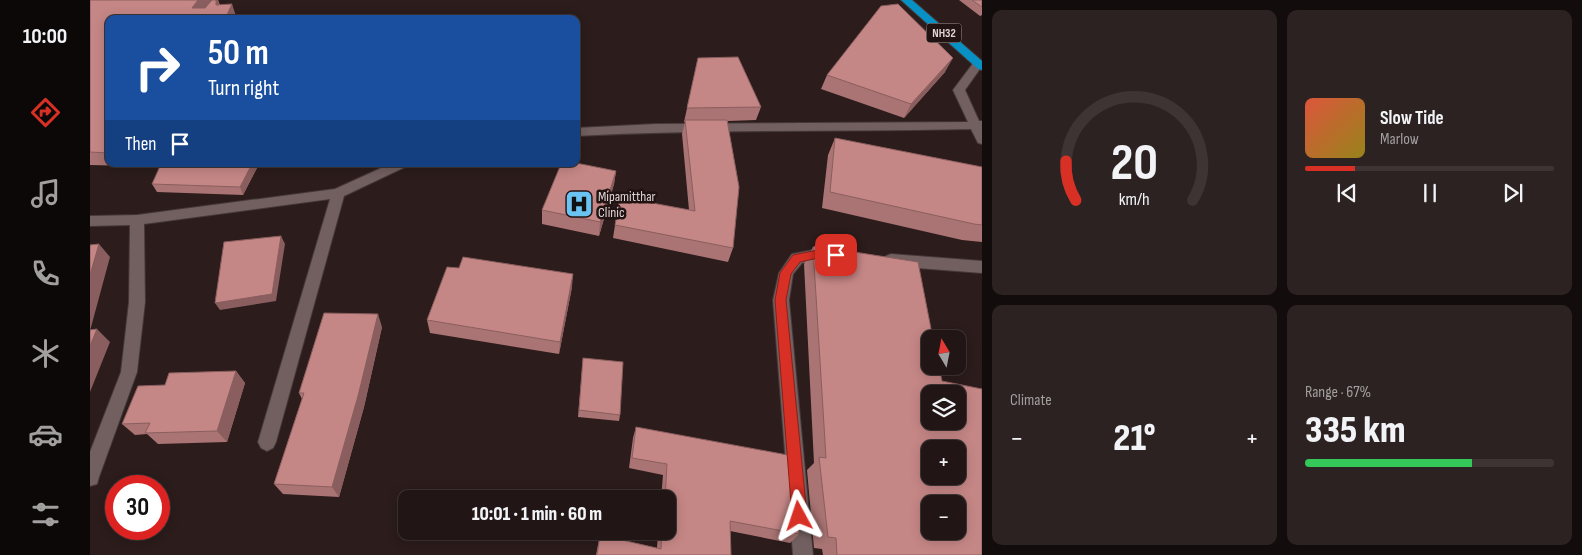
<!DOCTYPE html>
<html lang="en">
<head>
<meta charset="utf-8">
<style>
	body { margin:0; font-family:"Sofia Sans Condensed",sans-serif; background:#2d2222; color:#f1f3f6; height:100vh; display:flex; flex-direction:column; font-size:19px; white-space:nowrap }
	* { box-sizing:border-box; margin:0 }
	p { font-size:16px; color:#a29fa0 }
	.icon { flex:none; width:28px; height:28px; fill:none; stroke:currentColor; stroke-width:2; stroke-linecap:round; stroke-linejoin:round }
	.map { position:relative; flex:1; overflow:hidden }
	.details { display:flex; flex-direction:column; gap:10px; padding:10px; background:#120c0c; width:600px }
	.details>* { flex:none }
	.guide { position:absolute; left:15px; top:15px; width:475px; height:152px; border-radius:10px; box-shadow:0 2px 12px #0003,0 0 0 1px #3e3434; background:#1a4fa0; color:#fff; overflow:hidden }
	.needle { width:32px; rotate:350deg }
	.fabs { position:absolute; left:831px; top:330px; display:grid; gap:10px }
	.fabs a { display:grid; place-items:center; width:45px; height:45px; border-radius:10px; background:#211515; box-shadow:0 2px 12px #0003,0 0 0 1px #3e3434; font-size:25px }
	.speed { position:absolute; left:15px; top:475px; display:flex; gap:10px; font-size:25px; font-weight:700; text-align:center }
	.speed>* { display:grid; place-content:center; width:65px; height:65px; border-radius:50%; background:#211515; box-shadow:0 2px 12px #0003,0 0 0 1px #3e3434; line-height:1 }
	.speed .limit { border:8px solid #d22; background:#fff; color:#111 }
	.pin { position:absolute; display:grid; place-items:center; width:42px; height:42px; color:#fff; margin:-21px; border-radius:10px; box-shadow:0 2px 8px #0006 }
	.me { position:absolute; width:55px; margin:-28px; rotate:355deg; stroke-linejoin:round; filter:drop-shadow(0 0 4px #0008) }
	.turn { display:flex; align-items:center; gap:18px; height:105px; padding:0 20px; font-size:22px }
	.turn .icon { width:65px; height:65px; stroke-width:2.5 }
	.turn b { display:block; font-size:35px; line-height:42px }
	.then { display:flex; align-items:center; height:48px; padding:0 20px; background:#0003; gap:10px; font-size:19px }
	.big { font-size:38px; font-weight:800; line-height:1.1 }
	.details .tile { flex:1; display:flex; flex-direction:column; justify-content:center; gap:8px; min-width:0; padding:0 18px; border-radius:10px; background:#2d2222 }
	.details .dial { align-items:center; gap:0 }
	.dial svg { height:130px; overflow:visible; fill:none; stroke:#3e3434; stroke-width:7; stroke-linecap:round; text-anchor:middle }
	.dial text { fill:#f1f3f6; stroke:none }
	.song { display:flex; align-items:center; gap:15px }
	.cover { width:60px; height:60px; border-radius:8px; background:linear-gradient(135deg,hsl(10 70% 55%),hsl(50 70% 35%)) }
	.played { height:5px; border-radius:2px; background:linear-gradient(90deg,#d93025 20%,#3e3434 20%) }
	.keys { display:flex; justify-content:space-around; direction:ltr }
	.heat { display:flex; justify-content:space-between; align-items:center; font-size:28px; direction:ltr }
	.charge { height:8px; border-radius:4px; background:linear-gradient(90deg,#34c759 67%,#3e3434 0) }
	.details .tiles { flex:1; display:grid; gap:10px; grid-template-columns:repeat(2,1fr) }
	.trip { position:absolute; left:308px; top:490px; width:278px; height:50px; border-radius:10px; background:#211515; box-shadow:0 2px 12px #0003,0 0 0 1px #3e3434; font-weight:800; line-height:50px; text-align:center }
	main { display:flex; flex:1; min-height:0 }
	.tabs { display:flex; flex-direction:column; width:90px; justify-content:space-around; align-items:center; background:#0d0808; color:#a29fa0 }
	.tabs .icon { width:35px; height:35px }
	.tabs .current { color:#d93025 }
	.tabs b { font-size:22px; color:#f1f3f6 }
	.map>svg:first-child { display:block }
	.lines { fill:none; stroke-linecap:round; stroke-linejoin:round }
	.minor-casing { stroke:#453838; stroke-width:2 }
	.highway-casing { stroke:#453838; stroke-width:2 }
	.minor { fill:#725f5f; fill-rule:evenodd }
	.highway { fill:#0791c4; fill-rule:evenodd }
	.wall { fill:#a97473 }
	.shaded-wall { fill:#8a5e5e }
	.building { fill:#c58786; stroke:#8a5e5e; fill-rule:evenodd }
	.route { fill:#d93025; stroke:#8d1f18 }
	.labels { text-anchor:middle; stroke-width:5; stroke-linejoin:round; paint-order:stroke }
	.shield { fill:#221313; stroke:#a69a9a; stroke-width:1 }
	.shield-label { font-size:12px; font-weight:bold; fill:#dfd4d4 }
	.poi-label { font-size:14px; fill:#dfd4d4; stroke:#221313; text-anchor:start }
</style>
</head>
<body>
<main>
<nav class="tabs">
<b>10:00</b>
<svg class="icon current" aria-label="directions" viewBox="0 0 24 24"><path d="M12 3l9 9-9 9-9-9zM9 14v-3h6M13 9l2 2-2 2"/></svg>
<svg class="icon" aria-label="music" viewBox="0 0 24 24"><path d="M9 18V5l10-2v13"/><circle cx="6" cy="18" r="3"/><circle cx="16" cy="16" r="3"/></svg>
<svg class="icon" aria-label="phone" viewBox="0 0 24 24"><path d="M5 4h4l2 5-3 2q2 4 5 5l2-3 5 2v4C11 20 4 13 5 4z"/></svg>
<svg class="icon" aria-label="climate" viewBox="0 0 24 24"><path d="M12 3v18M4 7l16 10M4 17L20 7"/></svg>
<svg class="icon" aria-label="car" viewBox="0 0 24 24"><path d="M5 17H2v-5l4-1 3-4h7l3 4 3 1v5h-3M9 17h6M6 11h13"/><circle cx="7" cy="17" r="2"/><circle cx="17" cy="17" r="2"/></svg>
<svg class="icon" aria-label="filters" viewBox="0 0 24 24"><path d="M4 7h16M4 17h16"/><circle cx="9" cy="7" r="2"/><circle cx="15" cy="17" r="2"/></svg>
</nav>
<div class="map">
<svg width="892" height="555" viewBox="0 0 892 555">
	<rect width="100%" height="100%" fill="#2c1c1c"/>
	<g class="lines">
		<g class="minor-casing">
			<path id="minor" d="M888 61 892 62V66L875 90 889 121H892V144L888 143 881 129C749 132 618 129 486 136V128L565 124 878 122 863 90 884 62Z
				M300 164H316L315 167 254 196 186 442 183 448 177 451 171 448 168 442 240 199 54 224 55 302 47 372 9 477 7 484 0 486V452L31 372 39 302 40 225 0 226V216L47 215 245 189Z
				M728 249 744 251 746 255 744 259C734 262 722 261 712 263L703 274 699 300 723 555H703L683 300 689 273 702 254Z
				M801 254 892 261V273L801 266 796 264 794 260 796 256Z"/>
		</g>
		<g class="highway-casing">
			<path id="highway" d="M811 0H822L892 61V70L888 69Z"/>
		</g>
		<use href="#minor" class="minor"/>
		<use href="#highway" class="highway"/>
	</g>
	<path class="wall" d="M0 0H121L117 6 122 0H128L130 5 146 16 19 19V164H43L42 166 0 165Z
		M869 0H892V15L890 16Z
		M608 58 671 107 666 120 638 121 643 248 638 262 523 238 525 225 599 210 592 134 595 122H594Z
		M855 72 814 118 731 89 737 75Z
		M745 138 892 167V242L872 240 732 208 738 155Z
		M169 164 153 195 67 192 62 184Z
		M526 171 524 184 509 236 452 224V210Z
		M723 247 892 555H733L732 549 724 548 717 470 724 463 714 264Z
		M482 287 469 354 340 333 337 320Z
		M292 327 274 407 249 497 193 494 184 484 212 399 209 393Z
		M493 358 530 415 529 421 488 417Z
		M146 371 155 383 137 442 68 444 57 434 45 435 32 424 75 385Z
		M546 427 709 534 700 543 640 531 641 555H506L510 535 567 548 568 531H576V499H571L573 475 539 468 543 438Z"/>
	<path class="shaded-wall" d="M108 0H121L109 19 102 8Z
		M126 0H128L130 7 126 5Z
		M142 4 146 16 145 19H135Z
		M863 58 855 72 814 118 821 104Z
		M162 164H169L153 195 150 187Z
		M526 171 524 184 509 236 510 222Z
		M191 236 195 244 186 301 130 310 125 303Z
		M9 244 20 257 0 331V275Z
		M483 274 482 287 469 354 470 342Z
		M288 314 292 327 274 407 249 497 242 487Z
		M7 329 20 342 0 392V346Z
		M146 371 155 383 137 442 127 431Z"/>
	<path class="building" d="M0 0H108L102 8H115L122 0H126V5L142 4 135 19H19V153L0 152Z
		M882 0H892V7Z
		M808 4 863 58 821 104 737 75 791 6Z
		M648 57 671 107 597 108 608 58Z
		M595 120H637L649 187 643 248 525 225 530 197 605 211Z
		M745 138 892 167V225L884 224 740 192Z
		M486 163 526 171 510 222 452 210 471 164H486Z
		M71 164H162L150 187 62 184Z
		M191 236 182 294 125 303 134 242Z
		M9 244 0 275V245Z
		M726 246 828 262 843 339H840V366H849L852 381 892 389V555H747L746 538 738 537 729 457 736 458 723 247ZM840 394H868V421H840ZM840 449H868V476H840ZM840 504H868V531H840Z
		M373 257 483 274 470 342 337 320 357 267 369 268Z
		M234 313 288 314 268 396 242 487 184 484 214 393H209Z
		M7 329 0 346V330Z
		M493 358 533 362 530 415 489 410Z
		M146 371 127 431 55 433 60 423 32 424 48 386 75 385 79 373Z
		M546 427 703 456 709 534 640 521 641 555H507L510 535 571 549 572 531H576V499H575L577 464 542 458Z"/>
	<path class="route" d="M728 250 746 251 752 255 746 260 728 258 710 262 701 274 696 300 717 516 715 521 709 523 704 521 702 516 685 300 690 273 703 255Z"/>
	<defs>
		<g id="hospital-square" transform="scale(1.4375)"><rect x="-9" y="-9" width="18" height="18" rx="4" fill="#6ac3f1" stroke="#221313"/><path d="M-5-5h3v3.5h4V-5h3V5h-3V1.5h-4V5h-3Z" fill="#111"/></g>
	</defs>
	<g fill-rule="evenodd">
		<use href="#hospital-square" x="489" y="204"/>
	</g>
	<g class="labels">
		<rect class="shield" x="836.5" y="23.5" width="35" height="19" rx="4"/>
		<g class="shield-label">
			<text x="854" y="37">NH32</text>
		</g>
		<g class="poi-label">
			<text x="508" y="201">Mipamitthar<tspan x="508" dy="16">Clinic</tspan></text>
		</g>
	</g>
</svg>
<div class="fabs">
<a><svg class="needle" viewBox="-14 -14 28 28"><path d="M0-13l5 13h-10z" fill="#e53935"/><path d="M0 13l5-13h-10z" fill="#a29fa0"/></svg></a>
<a><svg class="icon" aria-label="layers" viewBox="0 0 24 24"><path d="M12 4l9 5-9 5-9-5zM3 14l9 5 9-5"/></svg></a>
<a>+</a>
<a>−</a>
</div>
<div class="speed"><div class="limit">30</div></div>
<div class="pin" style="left:746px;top:255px;background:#d93025"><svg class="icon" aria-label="arrive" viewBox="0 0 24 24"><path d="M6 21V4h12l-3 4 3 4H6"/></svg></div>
<svg class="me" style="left:709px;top:516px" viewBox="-20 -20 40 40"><path d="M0-17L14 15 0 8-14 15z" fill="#d93025" stroke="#fff" stroke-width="4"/></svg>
<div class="trip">10:01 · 1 min · 60 m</div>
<div class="guide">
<div class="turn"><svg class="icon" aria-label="right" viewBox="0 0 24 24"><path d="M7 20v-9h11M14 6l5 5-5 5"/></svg><div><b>50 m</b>Turn right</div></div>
<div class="then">Then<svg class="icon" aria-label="arrive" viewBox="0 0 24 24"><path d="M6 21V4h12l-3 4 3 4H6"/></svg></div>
</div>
</div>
<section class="details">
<div class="tiles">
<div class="tile dial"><svg viewBox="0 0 100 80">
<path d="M14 69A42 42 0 1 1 86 69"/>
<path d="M14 69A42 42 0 0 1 8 45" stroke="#d93025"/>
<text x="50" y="56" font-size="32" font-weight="700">20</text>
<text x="50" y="72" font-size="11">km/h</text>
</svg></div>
<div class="tile">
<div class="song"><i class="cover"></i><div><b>Slow Tide</b><p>Marlow</p></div></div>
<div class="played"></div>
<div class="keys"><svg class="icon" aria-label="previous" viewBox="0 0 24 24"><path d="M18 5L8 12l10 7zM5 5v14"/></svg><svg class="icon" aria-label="pause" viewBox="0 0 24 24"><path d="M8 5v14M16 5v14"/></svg><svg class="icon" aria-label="next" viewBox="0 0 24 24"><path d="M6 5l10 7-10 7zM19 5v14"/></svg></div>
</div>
<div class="tile"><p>Climate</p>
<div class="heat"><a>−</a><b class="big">21°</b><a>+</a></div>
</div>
<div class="tile"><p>Range · 67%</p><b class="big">335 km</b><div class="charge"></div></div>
</div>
</section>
</main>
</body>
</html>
